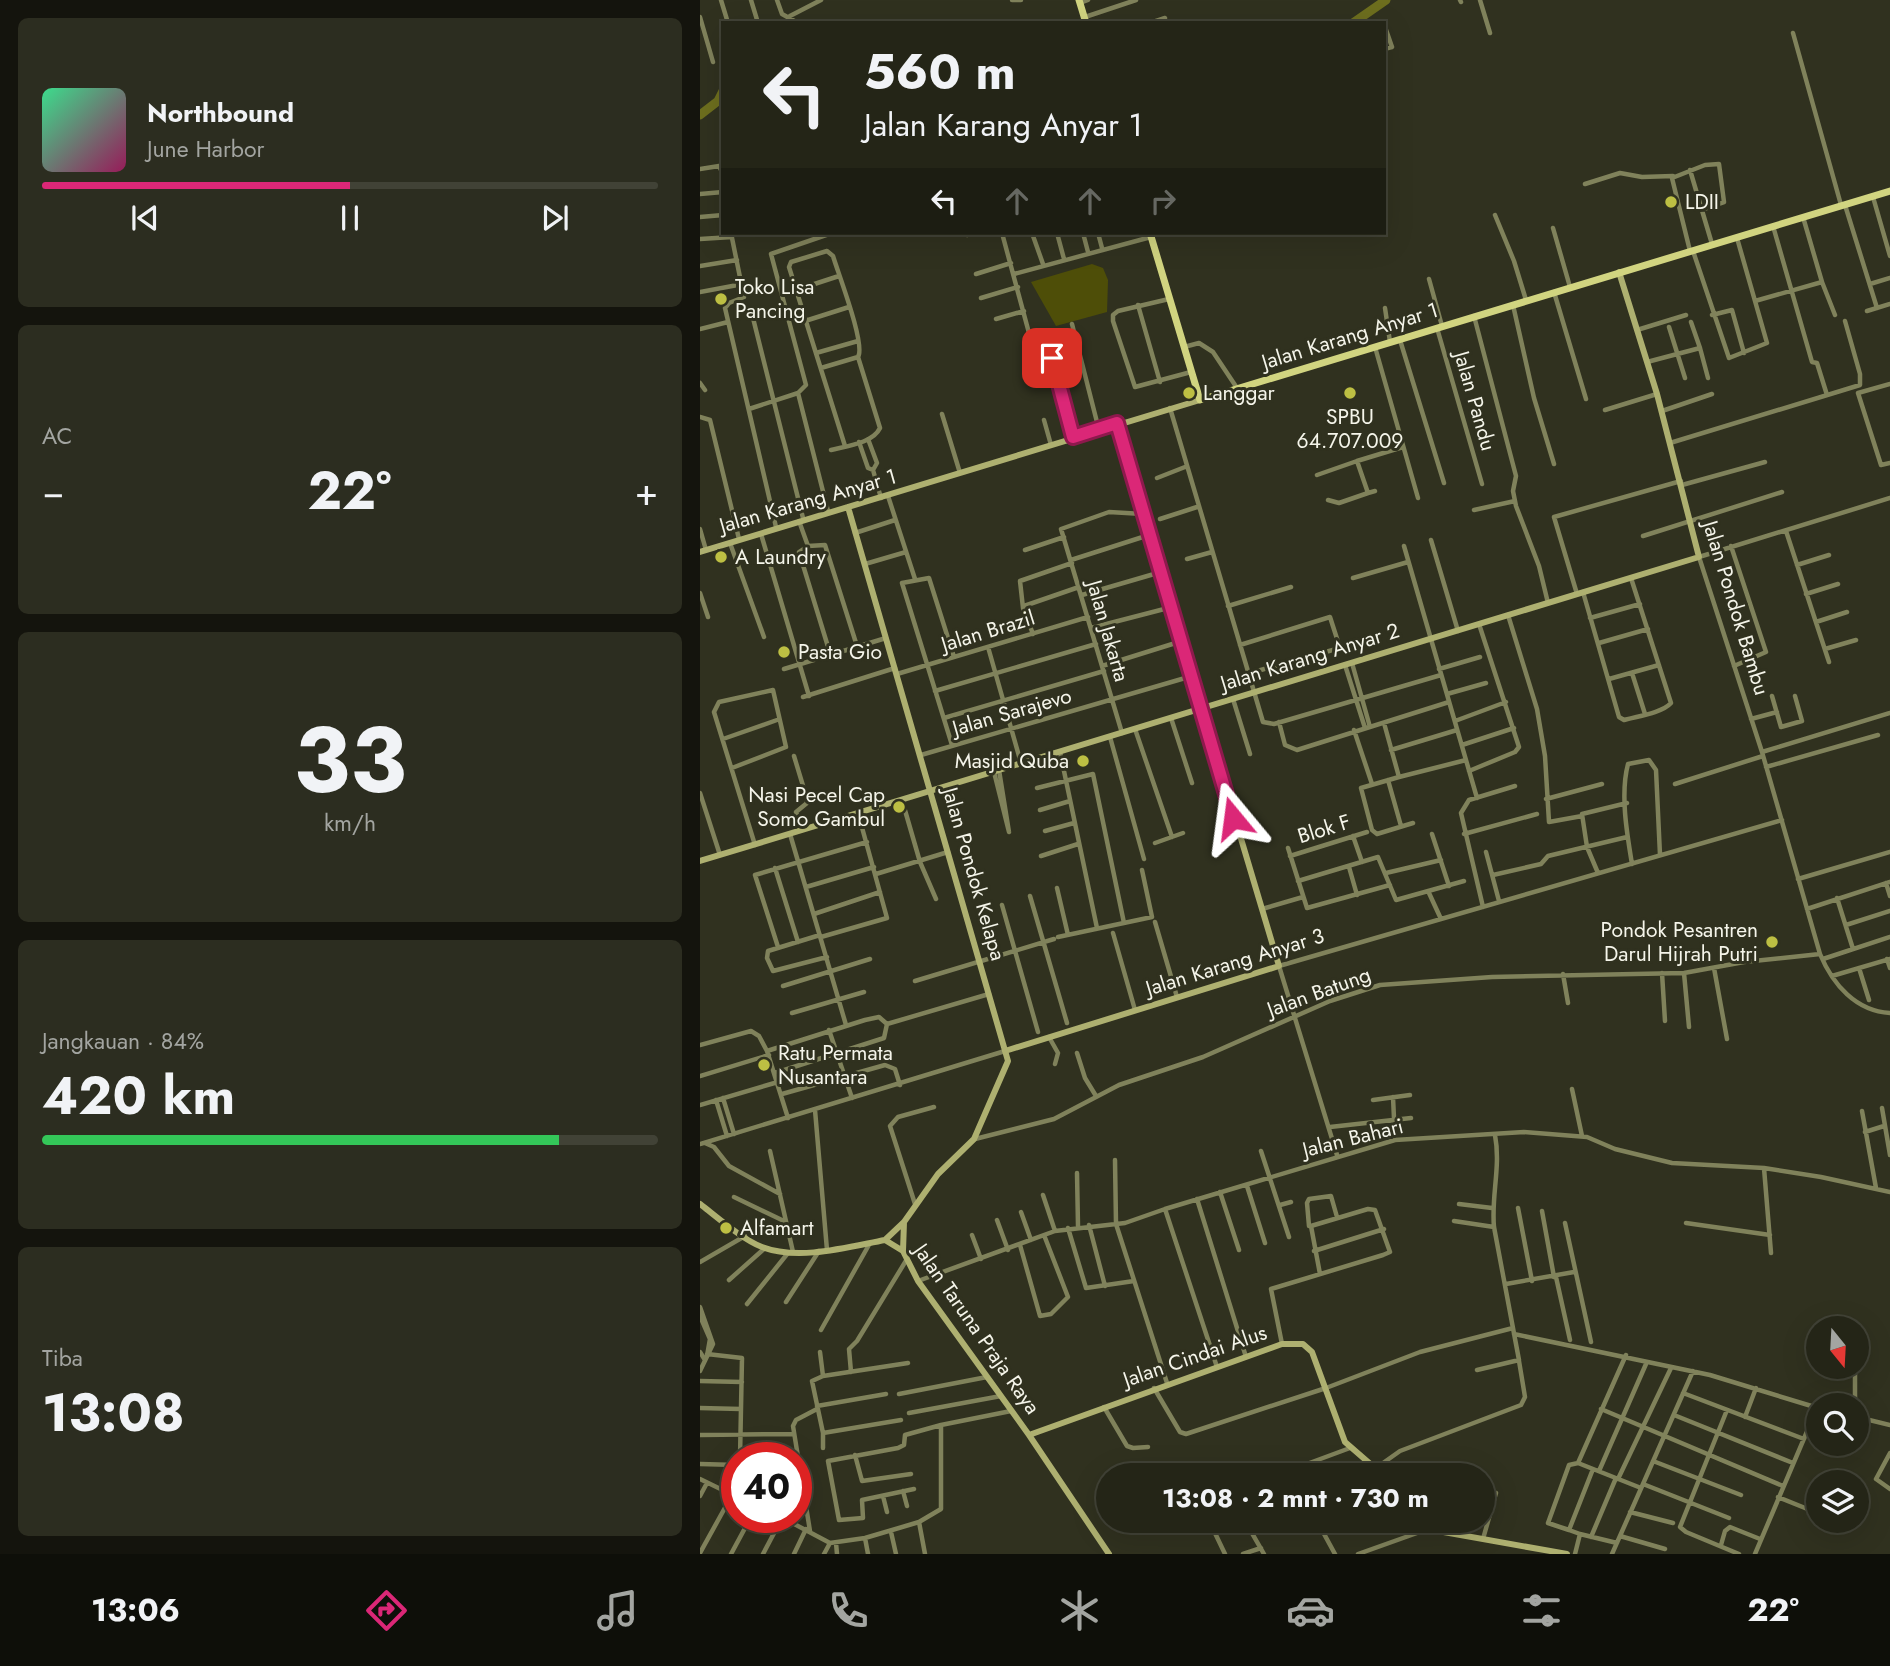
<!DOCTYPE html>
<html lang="id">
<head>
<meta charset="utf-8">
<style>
	body { margin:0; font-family:Jost,sans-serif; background:#2c2d20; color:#f1f3f6; height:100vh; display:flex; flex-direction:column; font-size:26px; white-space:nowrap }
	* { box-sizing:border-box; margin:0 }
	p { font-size:23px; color:#a3a5a1 }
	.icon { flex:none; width:38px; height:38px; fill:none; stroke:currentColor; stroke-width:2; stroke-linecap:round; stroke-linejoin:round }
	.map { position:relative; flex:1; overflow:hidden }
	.sheet { display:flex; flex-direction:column; gap:18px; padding:18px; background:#14140d; width:700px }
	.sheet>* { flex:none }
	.hud { position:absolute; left:21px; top:21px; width:665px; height:214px; border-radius:0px; box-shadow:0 7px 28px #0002,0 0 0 2px #414236; background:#242517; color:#f1f3f6; overflow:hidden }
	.needle { width:46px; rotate:162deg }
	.controls { position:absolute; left:1106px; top:1316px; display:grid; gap:14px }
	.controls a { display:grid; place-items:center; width:63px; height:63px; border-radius:50%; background:#242517; box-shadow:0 7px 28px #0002,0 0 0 2px #414236; font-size:35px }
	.speed { position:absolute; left:21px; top:1442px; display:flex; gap:14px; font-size:35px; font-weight:700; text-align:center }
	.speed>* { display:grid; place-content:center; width:91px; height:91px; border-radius:50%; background:#242517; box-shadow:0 7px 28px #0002,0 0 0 2px #414236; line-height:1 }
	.speed .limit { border:10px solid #d22; background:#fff; color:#111 }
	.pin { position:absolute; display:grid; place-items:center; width:60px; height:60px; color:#fff; margin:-30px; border-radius:14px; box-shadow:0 4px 10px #0006 }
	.me { position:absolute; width:77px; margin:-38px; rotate:344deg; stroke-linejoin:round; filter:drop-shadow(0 0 5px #0008) }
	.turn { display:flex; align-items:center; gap:24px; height:147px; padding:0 28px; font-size:32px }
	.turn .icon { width:91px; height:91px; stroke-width:2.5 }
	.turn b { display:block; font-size:49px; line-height:60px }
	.lanes { display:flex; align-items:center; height:66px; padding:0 28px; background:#0003; justify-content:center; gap:35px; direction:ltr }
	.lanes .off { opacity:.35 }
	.big { font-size:52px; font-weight:700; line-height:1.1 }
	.sheet .tile { flex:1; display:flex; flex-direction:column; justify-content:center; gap:10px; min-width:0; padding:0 24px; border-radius:10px; background:#2c2d20 }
	.sheet .dial { align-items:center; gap:0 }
	.dial b { font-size:91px; line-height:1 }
	.song { display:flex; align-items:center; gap:21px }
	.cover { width:84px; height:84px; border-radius:10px; background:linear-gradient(135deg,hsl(150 70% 55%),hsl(330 70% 35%)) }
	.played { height:7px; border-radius:4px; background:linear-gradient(90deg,#db2777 50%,#414236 50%) }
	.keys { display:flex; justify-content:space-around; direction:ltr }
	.heat { display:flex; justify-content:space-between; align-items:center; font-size:38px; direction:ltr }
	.charge { height:10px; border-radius:5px; background:linear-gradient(90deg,#34c759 84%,#414236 0) }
	.trip { position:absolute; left:396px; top:1463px; width:399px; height:70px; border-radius:35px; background:#242517; box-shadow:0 7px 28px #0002,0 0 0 2px #414236; font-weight:700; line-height:70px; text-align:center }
	.menu { display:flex; height:112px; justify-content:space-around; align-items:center; background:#0e0f09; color:#a3a5a1 }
	.menu .icon { width:49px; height:49px }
	.menu .selected { color:#db2777 }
	.menu b { font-size:32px; color:#f1f3f6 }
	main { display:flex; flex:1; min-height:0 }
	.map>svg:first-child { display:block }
	.green { fill:#4e4e08 }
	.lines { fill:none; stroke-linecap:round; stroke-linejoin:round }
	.river { stroke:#6d6e1e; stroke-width:9 }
	.street { stroke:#80825b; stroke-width:4.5 }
	.secondary { stroke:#aeb070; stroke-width:6 }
	.primary { stroke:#d1d480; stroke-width:7 }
	.route-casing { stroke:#8e194d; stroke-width:18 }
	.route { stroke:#db2777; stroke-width:12 }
	.poi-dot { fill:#bdbf43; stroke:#30311f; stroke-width:2.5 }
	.labels { text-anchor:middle; stroke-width:6; stroke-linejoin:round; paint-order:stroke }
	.poi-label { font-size:21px; fill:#f5f5ea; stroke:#30311f; text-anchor:start }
	.street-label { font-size:21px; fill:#f5f5ea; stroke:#30311f }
</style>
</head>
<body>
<main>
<section class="sheet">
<div class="tile">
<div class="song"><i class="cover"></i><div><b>Northbound</b><p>June Harbor</p></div></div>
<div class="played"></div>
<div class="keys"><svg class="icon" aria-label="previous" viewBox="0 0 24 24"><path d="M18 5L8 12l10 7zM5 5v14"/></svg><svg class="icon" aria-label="pause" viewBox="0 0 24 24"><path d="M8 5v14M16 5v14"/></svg><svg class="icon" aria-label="next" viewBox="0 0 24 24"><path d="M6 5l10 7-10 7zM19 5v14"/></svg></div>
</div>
<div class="tile"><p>AC</p>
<div class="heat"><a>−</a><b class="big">22°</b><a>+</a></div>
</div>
<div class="tile dial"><b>33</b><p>km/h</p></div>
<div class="tile"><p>Jangkauan · 84%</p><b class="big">420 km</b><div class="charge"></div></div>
<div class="tile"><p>Tiba</p><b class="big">13:08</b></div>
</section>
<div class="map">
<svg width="1190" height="1554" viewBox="0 0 1190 1554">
	<rect width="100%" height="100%" fill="#30311f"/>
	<path class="green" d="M392 264 403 268 408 280 407 312 356 326 331 282Z"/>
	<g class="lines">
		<path class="river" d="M653 23 686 0
			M0 115 18 101 23 91"/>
		<path class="street" d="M21 0 28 23
			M51 0 58 23
			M77 0 82 14 98 23
			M312 0H321
			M760 0 761 2
			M780 0 790 33
			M380 3 388 0
			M90 16 121 0
			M0 17 13 62
			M385 17 436 0
			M450 23 465 18
			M684 24 692 47 684 49
			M1093 33 1141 205
			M0 169 19 166 23 174
			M990 170 1012 244
			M885 184 920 173 942 177 973 176
			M0 194 23 192
			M1173 197 1190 256
			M1145 205 1177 308
			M795 215 814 261 826 300
			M0 217 23 215
			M1103 217 1122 282
			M1073 226 1112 362 1117 363 1127 395
			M853 228 870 287
			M31 233 44 297 29 303 25 308 76 527
			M302 233 329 333 347 332 373 437
			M332 233 343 264
			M357 233 364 259
			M383 233 388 252
			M398 233 402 248
			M267 235 274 233
			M0 239 32 237
			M990 251 972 178 1005 165 1019 164 1024 202 1001 210
			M993 251 1029 358 1067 343 1037 238
			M0 266 37 260
			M276 274 311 263
			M314 274 451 237
			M729 279 742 326
			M1170 284 1190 278
			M96 290 139 276
			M0 292 43 284
			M854 292 886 399
			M281 298 318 287
			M469 299 418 311 413 315V321L435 387 491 372
			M1055 301 1122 282 1135 315
			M438 305 460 382
			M813 305 834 398 854 464
			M685 308 690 342
			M51 310 103 518
			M1167 311 1190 304
			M1012 315 1032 310 1044 353
			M774 316 816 476 813 491 816 506 839 566 848 603
			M296 319 324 311
			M105 321 149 307
			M991 322 1000 348
			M372 324 399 430
			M969 327 985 378
			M737 328 782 484
			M0 329 28 322
			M937 330 986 315
			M700 340 744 483
			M484 347 499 343 513 352 537 388
			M675 347 718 498
			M116 353 158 341
			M947 362 1000 348 1008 378
			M121 368 158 357
			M0 383 5 390
			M1190 384 1158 393 1181 465 1190 463
			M98 393 128 511
			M470 408 563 722 574 724 741 675
			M49 409 98 393 106 385 71 254 132 233
			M905 410 957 394
			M962 411 1012 394
			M242 414 260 473
			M0 417 10 420 39 539
			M344 420 351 445
			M168 439 177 463 173 470
			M159 442 168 468 173 470 181 498
			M970 443 1160 385V374L1145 321
			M131 450C147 446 173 443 180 428L158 357C166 345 138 273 133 256L127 251 91 262 89 267 145 446
			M617 475 657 461
			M457 478 485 467
			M982 485 1065 462
			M668 493 675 491
			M188 496 215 579
			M1190 498 999 557 1062 752 1120 954C1133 985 1156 1011 1190 1013
			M628 500 639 503 668 493 657 461 703 447
			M774 510 815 501
			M460 519 497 507
			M99 521 108 546 125 545 156 643
			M0 529 6 550
			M1086 531 1129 662
			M155 533 195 520
			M61 534 109 696
			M943 536 1082 492
			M731 540 758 631
			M30 543 64 637
			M108 546 99 552 129 650
			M704 546 777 798
			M1031 546 1066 652 1034 666
			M325 550 364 537
			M487 559 512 552
			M371 560 449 535
			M165 564 206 552
			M1097 565 1129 555
			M653 578 708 562
			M883 592 919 717 924 720C938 716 962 713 971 703L931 578
			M0 593 8 617
			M877 594 854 517 981 481
			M1106 594 1138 584
			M382 595 461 572
			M324 606 379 587
			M528 606 591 587
			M808 615 837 709 845 756 849 822 882 816
			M890 618 940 604
			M1116 622 1147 612
			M391 628 472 607
			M333 634 323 608 320 581 372 563
			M899 643 948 629
			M540 645 630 617 640 648 550 673
			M288 647 321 763
			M1125 649 1156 640
			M652 663 670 727
			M645 665 665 728
			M402 666 482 641
			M84 669 186 638
			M739 669 780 657
			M932 673 945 714
			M197 674 388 617
			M909 679 959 665
			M235 691 396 644
			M747 694 786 683
			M1072 696 1081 727 1102 721 1095 696
			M103 697 195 668
			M533 699 550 754
			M244 718 404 671
			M471 718 492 783
			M1051 719 1077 712
			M755 721 806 702
			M579 722 585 745 597 750 749 702
			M684 723 699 777 766 760
			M435 729 472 837
			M654 730 672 784
			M422 733 361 529 409 512 443 514
			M410 737 444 859
			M23 739 77 720
			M252 745 202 583 229 578 254 657
			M762 745 814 728
			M691 750 757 730
			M360 752 397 928
			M1062 752 1190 713
			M221 755 492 676
			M94 756 107 799V803L96 812 102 830
			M1066 767 1178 735
			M32 768 86 747 73 690 19 702 14 712 55 845
			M769 771 815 752 819 747 779 624
			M294 772 309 832 299 770
			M699 777 661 788 672 830 677 834 713 823
			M688 780 701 826
			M975 784 1063 756
			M337 788 393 774 424 923
			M0 793 20 855
			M846 799 902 784
			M202 800 220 862 236 899
			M340 810 370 801
			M345 831 374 823
			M90 834 146 1025
			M732 834 749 886
			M764 834 837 814
			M653 836 662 862
			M455 843 483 833
			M588 848 607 908 690 885
			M786 852 799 901
			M341 856 378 844
			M590 856 667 832
			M932 864C927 834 920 794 928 764L949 760 956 770 960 855
			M649 867 657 895
			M75 868 98 942
			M686 873 741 860
			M898 873 887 847 882 814 927 803
			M176 874 248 852
			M793 875 841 864 848 856 927 837
			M1098 879 1190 852
			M598 881 678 857 696 900 764 881
			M1186 883 1190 896
			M106 887 174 867
			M357 888 368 935
			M729 893 741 919
			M330 896 367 1023
			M1137 898 1153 949
			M302 905 338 1032
			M783 907 761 813 769 800 815 786
			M562 909 603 897
			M1107 909 1190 882
			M114 914 180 892
			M455 922 477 997
			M1146 925 1190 911
			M413 933 435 1010
			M120 935 68 951 67 958 73 971 127 957
			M121 937 187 918 158 813
			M358 937 452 917 442 870
			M78 947 55 875 167 842
			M1123 959 1190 937
			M1187 959 1190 968
			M1014 968 1027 1039
			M1159 968 1169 1000
			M962 973 965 1021
			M984 973 989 1027
			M863 974 868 1003
			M1132 976 1190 959
			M215 981 354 939
			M83 986 170 959
			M92 1013 164 992
			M129 1030 152 1098
			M349 1037 358 1053 355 1064
			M0 1045 51 1031 59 1036 67 1051
			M377 1053 385 1078 396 1096
			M75 1073 184 1038 187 1024
			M0 1076 69 1055
			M872 1089 882 1136
			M82 1094 185 1065 195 1069 200 1085
			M693 1097 695 1140
			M23 1098 34 1134
			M16 1100 27 1136
			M673 1100 710 1095
			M0 1105 78 1082
			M1182 1108 1190 1155
			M115 1110 127 1250
			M1162 1111 1176 1188
			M88 1118 67 1051 165 1020 179 1017 187 1024 289 994
			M630 1127 711 1118
			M1165 1132 1184 1126
			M275 1139 354 1119 419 1085 503 1057 630 1001 680 985 792 977 984 973 1044 962 1120 954
			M5 1143 14 1147 29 1166 80 1194
			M0 1144 305 1051
			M70 1151 93 1252
			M561 1151 589 1237
			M637 1155 579 966 1082 820
			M415 1160 416 1224 467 1383
			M1064 1168 1071 1253
			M377 1173 378 1226
			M547 1186 565 1243
			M520 1192 539 1250
			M343 1195 355 1231
			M34 1197 84 1221
			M497 1199 546 1357
			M215 1204 190 1126 198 1117 234 1107
			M759 1204 792 1208
			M580 1205 591 1202
			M818 1208 832 1281
			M465 1209 517 1367
			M842 1211 854 1277
			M321 1212 331 1240
			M297 1220 308 1250
			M754 1221 794 1227
			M865 1223 891 1342
			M986 1223 1070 1235
			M389 1225 405 1286
			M609 1226 607 1203 609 1199 631 1196 637 1217
			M368 1228 386 1288 434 1281
			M272 1235 281 1259
			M320 1245 340 1316 351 1314 368 1297 344 1235
			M614 1251 684 1229
			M0 1262 45 1236
			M856 1277 870 1340
			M29 1280 65 1248
			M218 1281 355 1231 425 1223 465 1209 695 1140 824 1132 887 1137 915 1149 972 1163 1064 1168 1121 1177 1190 1192
			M806 1284 874 1272
			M86 1302 119 1251
			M47 1304 88 1253
			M0 1307 13 1344 0 1371
			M0 1316 10 1339 7 1356
			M121 1330 170 1243
			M814 1334 1010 1375 1118 1408
			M582 1344 571 1289 683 1255 690 1252 675 1210 668 1209 611 1226 620 1274
			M0 1352 5 1360
			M120 1352 123 1376
			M7 1354 42 1358 40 1458
			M926 1355 878 1463 941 1488
			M777 1370 819 1360 794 1227C791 1196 801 1167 795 1135
			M151 1372 149 1349 157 1341 207 1259
			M0 1381 42 1382
			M454 1388 480 1432 486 1434 626 1388 720 1352 813 1328
			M983 1393 1104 1439
			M199 1394 287 1377
			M1155 1405V1367
			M117 1406 186 1394
			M404 1407 427 1446 433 1448 448 1447
			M0 1408 41 1409
			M901 1409 1083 1486
			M1027 1410 980 1527 986 1532 1039 1554
			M209 1413 301 1396
			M974 1415 1093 1463
			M1045 1417 1056 1388
			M1157 1417 1190 1425
			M201 1420 123 1433 112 1381 123 1376 208 1363
			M123 1433V1448
			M0 1435 93 1434
			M1190 1453 1176 1479 1190 1489
			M155 1455 162 1481 211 1474
			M953 1461 1041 1495
			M0 1464 37 1465
			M676 1468 700 1451 821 1405 825 1397 819 1361
			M899 1471 946 1364
			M593 1475 596 1468 650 1448
			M0 1479 37 1497
			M918 1479 971 1368
			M943 1484 1029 1518
			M214 1489 162 1500 163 1518 139 1520 128 1461 198 1448 204 1445 205 1435 241 1425
			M203 1491 207 1506
			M0 1496 7 1483
			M183 1496 187 1512
			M1078 1497 1110 1510
			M930 1512 973 1523
			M81 1517 130 1543 165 1538 219 1522 225 1554
			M545 1521 564 1554
			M617 1521 635 1554
			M219 1522 241 1509V1425L311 1411
			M869 1530 848 1523 869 1465 878 1463
			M110 1531 93 1426 96 1420 117 1409
			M191 1532 196 1554
			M880 1534 917 1543
			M920 1536 965 1549
			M891 1537 916 1478
			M165 1538 168 1554
			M783 1539 796 1493
			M136 1543 137 1554
			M1021 1545 1025 1531 1030 1527 1060 1539
			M0 1553 32 1495
			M31 1554 51 1517
			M63 1554 82 1518
			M94 1554 106 1529
			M124 1554 130 1543
			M525 1554 514 1531 542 1521
			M543 1554 561 1548
			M658 1554 731 1528
			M875 1554 880 1534 869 1530 893 1469
			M912 1554 993 1371
			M1055 1554 1117 1408"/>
		<path class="secondary" d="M148 507 308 1061 274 1139 238 1174 204 1222 185 1240
			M0 552 500 400
			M0 861 999 557 957 394 919 272
			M305 1051 579 966 417 423
			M0 1204C17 1217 43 1240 62 1247 99 1261 148 1247 185 1240L203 1251 218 1281 329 1435 409 1554
			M203 1251 204 1222
			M329 1435 582 1344H603L612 1352 645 1442 683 1475
			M725 1521 738 1531 867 1554"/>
		<path class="primary" d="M379 0 386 23
			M450 233 500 400 1190 191"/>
	</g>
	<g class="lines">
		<g class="route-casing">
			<path id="route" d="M352 358 373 437 417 423 533 818"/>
		</g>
		<use href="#route" class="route"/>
	</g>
	<g class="poi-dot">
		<circle cx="971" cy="202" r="7"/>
		<circle cx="21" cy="299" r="7"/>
		<circle cx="489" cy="393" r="7"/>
		<circle cx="650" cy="393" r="7"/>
		<circle cx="21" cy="557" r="7"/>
		<circle cx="84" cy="652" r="7"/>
		<circle cx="383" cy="761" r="7"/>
		<circle cx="199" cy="807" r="7"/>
		<circle cx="1072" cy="942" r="7"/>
		<circle cx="64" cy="1065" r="7"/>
		<circle cx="26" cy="1228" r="7"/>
	</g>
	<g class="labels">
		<g class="poi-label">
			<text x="985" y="209">LDII</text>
			<text x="35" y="294">Toko Lisa<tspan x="35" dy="24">Pancing</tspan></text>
			<text x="503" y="400">Langgar</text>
			<text x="650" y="424" text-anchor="middle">SPBU<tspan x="650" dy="24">64.707.009</tspan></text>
			<text x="35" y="564">A Laundry</text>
			<text x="98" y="659">Pasta Gio</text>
			<text x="369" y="768" text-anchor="end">Masjid Quba</text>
			<text x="185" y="802" text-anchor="end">Nasi Pecel Cap<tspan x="185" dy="24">Somo Gambul</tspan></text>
			<text x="1058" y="937" text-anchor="end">Pondok Pesantren<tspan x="1058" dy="24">Darul Hijrah Putri</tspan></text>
			<text x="78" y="1060">Ratu Permata<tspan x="78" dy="24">Nusantara</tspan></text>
			<text x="40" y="1235">Alfamart</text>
		</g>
		<g class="street-label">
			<text transform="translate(650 336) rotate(-17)" y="7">Jalan Karang Anyar 1</text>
			<text transform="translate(775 401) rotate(74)" y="7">Jalan Pandu</text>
			<text transform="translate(108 501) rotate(-16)" y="7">Jalan Karang Anyar 1</text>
			<text transform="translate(1036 608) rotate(73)" y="7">Jalan Pondok Bambu</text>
			<text transform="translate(288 631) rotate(-17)" y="7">Jalan Brazil</text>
			<text transform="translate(408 631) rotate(74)" y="7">Jalan Jakarta</text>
			<text transform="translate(610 657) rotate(-17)" y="7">Jalan Karang Anyar 2</text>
			<text transform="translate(312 712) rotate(-16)" y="7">Jalan Sarajevo</text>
			<text transform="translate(624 829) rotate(-17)" y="7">Blok F</text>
			<text transform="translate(274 874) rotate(74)" y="7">Jalan Pondok Kelapa</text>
			<text transform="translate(535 962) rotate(-17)" y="7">Jalan Karang Anyar 3</text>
			<text transform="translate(619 992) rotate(-20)" y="7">Jalan Batung</text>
			<text transform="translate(653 1138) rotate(-14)" y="7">Jalan Bahari</text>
			<text transform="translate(277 1329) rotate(55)" y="7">Jalan Taruna Praja Raya</text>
			<text transform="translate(495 1356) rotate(-19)" y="7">Jalan Cindai Alus</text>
		</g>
	</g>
</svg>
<div class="controls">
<a><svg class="needle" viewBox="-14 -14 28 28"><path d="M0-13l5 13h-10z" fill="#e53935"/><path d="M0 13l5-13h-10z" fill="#a3a5a1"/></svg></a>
<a><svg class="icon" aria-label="search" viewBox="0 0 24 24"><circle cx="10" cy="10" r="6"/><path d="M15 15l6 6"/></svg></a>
<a><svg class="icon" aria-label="layers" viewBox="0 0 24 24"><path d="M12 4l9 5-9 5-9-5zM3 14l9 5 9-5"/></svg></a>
</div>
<div class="speed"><div class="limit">40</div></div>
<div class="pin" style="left:352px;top:358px;background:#d93025"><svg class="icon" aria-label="arrive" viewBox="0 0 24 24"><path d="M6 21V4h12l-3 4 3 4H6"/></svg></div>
<svg class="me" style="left:533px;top:818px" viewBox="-20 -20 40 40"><path d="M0-17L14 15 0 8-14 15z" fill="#db2777" stroke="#fff" stroke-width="4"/></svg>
<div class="trip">13:08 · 2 mnt · 730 m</div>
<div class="hud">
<div class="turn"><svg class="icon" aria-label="left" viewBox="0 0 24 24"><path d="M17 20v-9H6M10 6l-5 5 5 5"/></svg><div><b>560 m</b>Jalan Karang Anyar 1</div></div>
<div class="lanes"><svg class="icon" aria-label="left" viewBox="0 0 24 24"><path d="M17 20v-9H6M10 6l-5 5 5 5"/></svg><svg class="icon off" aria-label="ahead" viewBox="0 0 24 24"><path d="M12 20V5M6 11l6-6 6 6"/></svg><svg class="icon off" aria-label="ahead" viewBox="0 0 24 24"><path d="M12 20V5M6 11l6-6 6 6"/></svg><svg class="icon off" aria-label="right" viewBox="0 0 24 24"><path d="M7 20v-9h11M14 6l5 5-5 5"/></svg></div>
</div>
</div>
</main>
<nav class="menu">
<b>13:06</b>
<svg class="icon selected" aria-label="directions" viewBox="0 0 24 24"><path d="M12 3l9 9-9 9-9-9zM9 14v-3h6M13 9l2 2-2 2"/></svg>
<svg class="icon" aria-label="music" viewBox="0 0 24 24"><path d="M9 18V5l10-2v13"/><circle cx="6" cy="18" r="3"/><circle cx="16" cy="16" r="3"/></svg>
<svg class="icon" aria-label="phone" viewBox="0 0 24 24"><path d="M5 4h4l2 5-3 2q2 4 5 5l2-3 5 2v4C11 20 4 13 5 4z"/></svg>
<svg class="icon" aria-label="climate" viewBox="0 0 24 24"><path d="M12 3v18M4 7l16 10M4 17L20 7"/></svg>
<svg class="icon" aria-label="car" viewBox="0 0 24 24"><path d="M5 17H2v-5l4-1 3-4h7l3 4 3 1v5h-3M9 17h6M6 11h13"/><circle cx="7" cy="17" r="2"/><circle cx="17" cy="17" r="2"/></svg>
<svg class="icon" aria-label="filters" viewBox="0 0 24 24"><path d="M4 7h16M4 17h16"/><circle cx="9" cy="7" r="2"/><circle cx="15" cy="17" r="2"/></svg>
<b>22°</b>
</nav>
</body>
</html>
